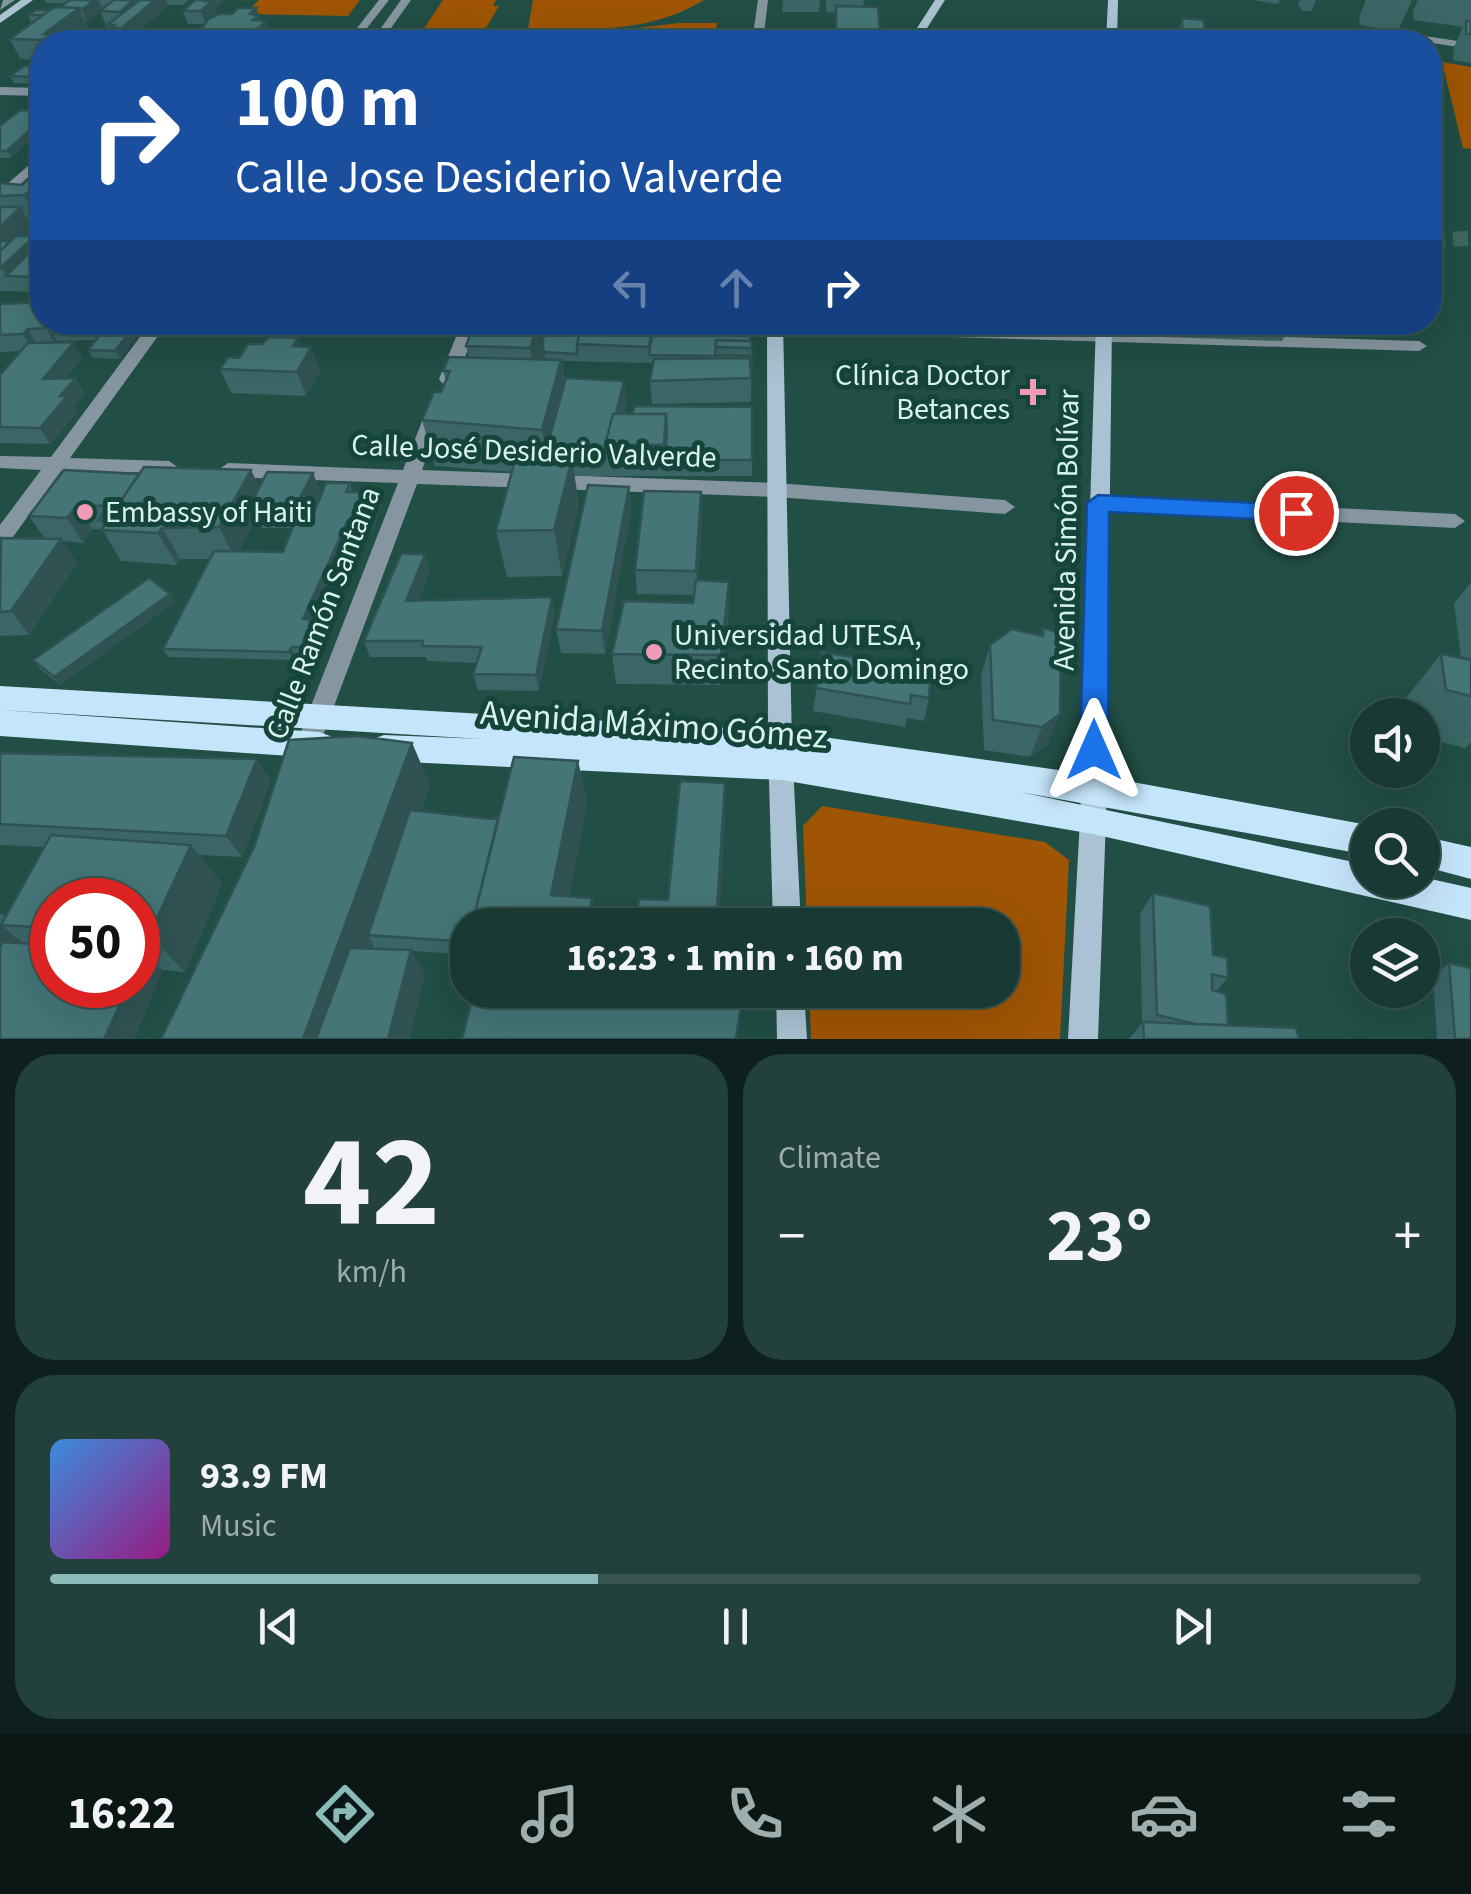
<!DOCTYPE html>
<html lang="en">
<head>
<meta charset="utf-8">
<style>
	body { margin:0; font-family:"Source Sans 3",sans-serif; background:#22413c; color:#f1f3f6; height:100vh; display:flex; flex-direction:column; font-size:38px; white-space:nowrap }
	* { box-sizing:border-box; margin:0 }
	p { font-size:32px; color:#9fadac }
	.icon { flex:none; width:55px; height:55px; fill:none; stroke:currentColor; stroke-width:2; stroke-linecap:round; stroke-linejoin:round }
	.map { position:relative; height:1039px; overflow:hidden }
	.panel { display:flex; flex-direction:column; gap:15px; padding:15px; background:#0e201d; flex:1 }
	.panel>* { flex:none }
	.guide { position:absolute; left:30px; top:30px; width:1412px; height:305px; border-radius:40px; box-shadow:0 10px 40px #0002,0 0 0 2px #37544f; background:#1a4fa0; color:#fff; overflow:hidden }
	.controls { position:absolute; left:1350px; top:698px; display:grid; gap:20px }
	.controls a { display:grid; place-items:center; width:90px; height:90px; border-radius:50%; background:#193a34; box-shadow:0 10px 40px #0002,0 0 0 2px #37544f; font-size:50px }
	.speed { position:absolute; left:30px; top:878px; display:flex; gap:20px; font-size:50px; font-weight:700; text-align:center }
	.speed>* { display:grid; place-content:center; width:130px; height:130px; border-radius:50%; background:#193a34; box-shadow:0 10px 40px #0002,0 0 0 2px #37544f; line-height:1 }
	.speed .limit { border:15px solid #d22; background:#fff; color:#111 }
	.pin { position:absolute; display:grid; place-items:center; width:85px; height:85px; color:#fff; margin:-42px; border:5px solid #fff; border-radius:50%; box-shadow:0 2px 10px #0007 }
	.me { position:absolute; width:110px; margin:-55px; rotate:0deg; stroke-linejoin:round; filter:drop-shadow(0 0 8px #0008) }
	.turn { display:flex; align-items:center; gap:35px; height:210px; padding:0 40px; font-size:45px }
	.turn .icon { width:130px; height:130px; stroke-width:2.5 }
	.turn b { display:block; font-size:70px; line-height:85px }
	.lanes { display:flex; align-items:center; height:95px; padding:0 40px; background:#0003; justify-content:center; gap:50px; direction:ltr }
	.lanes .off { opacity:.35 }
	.big { font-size:75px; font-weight:700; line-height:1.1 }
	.panel .card { flex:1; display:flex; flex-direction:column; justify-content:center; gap:15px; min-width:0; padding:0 35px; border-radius:40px; background:#22413c }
	.panel .dial { align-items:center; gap:0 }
	.dial b { font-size:130px; line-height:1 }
	.song { display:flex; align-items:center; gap:30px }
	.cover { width:120px; height:120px; border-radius:15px; background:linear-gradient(135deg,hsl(210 70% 55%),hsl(310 70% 35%)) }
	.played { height:10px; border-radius:5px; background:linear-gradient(90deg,#8bbbb9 40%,#37544f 40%) }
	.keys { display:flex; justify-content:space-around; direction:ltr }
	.heat { display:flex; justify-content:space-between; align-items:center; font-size:55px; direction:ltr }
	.panel .tiles { flex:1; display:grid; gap:15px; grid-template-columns:1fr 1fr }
	.card:last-child { grid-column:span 2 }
	.trip { position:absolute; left:450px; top:908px; width:570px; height:100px; border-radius:40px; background:#193a34; box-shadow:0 10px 40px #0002,0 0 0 2px #37544f; font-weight:700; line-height:100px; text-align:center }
	.dock { display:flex; height:160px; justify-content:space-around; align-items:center; background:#0a1715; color:#9fadac }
	.dock .icon { width:70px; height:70px }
	.dock .active { color:#8bbbb9 }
	.dock b { font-size:45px; color:#f1f3f6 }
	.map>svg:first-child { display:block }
	.green { fill:#9f5503 }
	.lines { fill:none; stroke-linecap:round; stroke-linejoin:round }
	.tertiary-tunnel { stroke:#3d675e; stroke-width:15; stroke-dasharray:15 8; stroke-linecap:butt }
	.minor { fill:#8696a0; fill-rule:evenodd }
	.tertiary { fill:#8696a0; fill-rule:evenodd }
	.secondary { fill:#aac2d3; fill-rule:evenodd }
	.primary { fill:#c5e5fb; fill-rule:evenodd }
	.wall { fill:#3b6566; fill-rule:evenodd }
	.shaded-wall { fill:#305253 }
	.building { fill:#457577; stroke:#305253; stroke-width:2.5 }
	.route { fill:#1a73e8; stroke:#114b97; stroke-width:2.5 }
	.poi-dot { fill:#f09ab7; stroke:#15443b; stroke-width:4 }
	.labels { text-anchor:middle; stroke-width:10; stroke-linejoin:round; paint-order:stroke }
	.poi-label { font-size:30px; fill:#daf2ec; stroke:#15443b; text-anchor:start }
	.street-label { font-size:30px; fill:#daf2ec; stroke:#15443b }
	.near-street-label { font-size:35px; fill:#daf2ec; stroke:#15443b }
</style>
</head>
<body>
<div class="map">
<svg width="1471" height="1039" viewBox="0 0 1471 1039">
	<rect width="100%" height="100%" fill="#214e45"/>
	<path class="green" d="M259 0H360L348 16 245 14Z
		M443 0H496L493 6H499L483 33H451L497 42H401L407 33H421Z
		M533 0H704C650 33 589 30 528 29Z
		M679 23H717L714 42H598L637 28Z
		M1442 62 1471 67V149L1463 148Z
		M822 806 1045 842 1069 860 1060 1039H811L809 990H1002V925H807L803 826Z"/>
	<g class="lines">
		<path class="tertiary-tunnel" d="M1430 241 1471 238"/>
		<path class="minor" d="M3 0H15L0 10Z
			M379 0H389L356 42H346Z
			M401 0H411L381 42H371Z
			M758 0H768L763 42H752Z
			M966 29 976 31 972 42H961Z
			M1385 30 1471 43V49L1381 35V31Z
			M151 322H168L70 458 169 461 179 468 176 473 61 471 7 545 0 547V525L41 470 0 468V456L51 457Z
			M462 322H478L457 379 454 383H442L439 379Z
			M602 322H794L1419 341 1427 346 1419 351 610 327Z
			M435 405 444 411 422 470 776 483 1005 500 1015 507 1005 514 776 497 417 484 315 757 312 765 303 768 294 765 291 757 398 483 228 477 218 470 228 463 403 470 426 411Z
			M1098 496 1455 514 1465 521 1455 528 1098 510 1088 503Z"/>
		<path class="tertiary" d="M0 87 42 88V96L0 95Z
			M42 154V165L0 202V190Z"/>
		<path class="secondary" d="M21 0H33L0 23V15Z
			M935 0H945L918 42H908Z
			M1108 0H1118L1117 42H1106Z
			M767 322H783L792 744 801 925H773L768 744Z
			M1096 322H1112L1106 819 1098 1039H1068L1080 819Z
			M776 990H804L807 1039H777Z"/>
		<path class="primary" d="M0 686 780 731 1094 775 1368 825V855L1020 792 1368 865V880H1422V877L1471 888V920L1093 834 782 780 384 761 373 757 369 748 373 739 384 735 482 739 0 710Z
			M0 710 319 732 330 736 334 745 330 754 319 758 0 736Z
			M1422 836 1471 847V879L1422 866Z"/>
	</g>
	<path class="wall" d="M45 0H189L183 5H168L127 42 116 41 115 38H112L100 12 85 23 87 27 68 42H42V60L20 59 10 39 34 22H31L28 15 60 7 65 3H46Z
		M195 0H224L215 9 216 14 215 16 232 14 256 8 261 21 270 34 264 41 257 42H202L199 33 205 24H188L183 11Z
		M783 0H820L819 12H782Z
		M826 0H864L863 6 880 32 878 42H832L835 41 836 13 826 12Z
		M1252 0H1280L1278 4Z
		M1300 0H1316L1312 11H1302L1298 5Z
		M1366 0H1412L1398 31 1359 25 1360 15Z
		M1418 0H1471V63L1453 60 1454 47 1463 27 1414 20 1413 11Z
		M1182 18 1205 38 1222 42H1169L1170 40H1177Z
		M42 65V84L14 83 10 76Z
		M42 111V171L27 143 11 158H0V126Z
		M42 174V225H31L33 230 27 236H35L42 230V292L0 291V183L22 185Z
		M0 304 42 322H146L120 359 93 358 88 350 96 340 57 341 56 343 82 358 66 378 85 394 74 407 77 412 50 444 0 443V375L21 351 0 352Z
		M1107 322H1291L1282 341 1107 335Z
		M547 327 652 328V336L752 341 751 402 652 404 650 381 653 363 562 361 565 383 624 381 626 405 624 414 752 407V476H574L579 504 562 576 507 577 496 531 512 472 435 466 422 420 441 392 446 381 443 371 469 358 466 346Z
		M298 338 301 347H311L320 371 306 396 231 393 220 369 262 344Z
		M64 470 259 487 313 473 321 494 350 483 352 492H380L383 500 373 529 351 528 311 619 318 627 307 655H295L293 660 168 657 163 649 209 559H180L177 565 121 561 102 529H92L83 543 62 541 77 563 29 635 0 636V539H45L29 516ZM257 517 262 528H292L283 552 239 551Z
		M629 487 631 511 605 654 561 653 556 629Z
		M702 516 698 580 729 582V613L721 685 616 684 612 654 693 603 694 595 637 594 635 570Z
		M430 571 418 601 555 612 539 691 478 690 473 674 477 663 427 661 426 657H370L364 641Z
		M1471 582V742L1465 748 1422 737V715H1408L1406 698 1441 654 1469 659 1461 656 1454 604Z
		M170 594 175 602 60 685 39 668 33 660Z
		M1043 628 1048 744 1030 757 984 750 981 676 990 645 1041 635Z
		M822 652 929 698 924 721 907 718 905 727 813 711Z
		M412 743 430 785 421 812 491 819 498 818 578 761 587 803 569 897 592 898 599 925H468V965L464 957V954L411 951 425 975 409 1039H161Z
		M0 753 271 781 242 857 199 855 222 884 185 972 163 970 134 1039H0V914L6 915 45 847 0 845ZM52 900H138V985H52Z
		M1153 893 1213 955 1228 978 1216 991 1228 1025 1299 1039H1129L1142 1023 1140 914Z
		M1449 963 1471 1039H1437L1433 976Z"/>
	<path class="shaded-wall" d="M94 0H99L103 10 87 23 82 10Z
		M133 0 138 13 125 25 120 12Z
		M155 0H166L168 5 127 42 122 28Z
		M206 0H224L215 9 216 14 206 24 201 11Z
		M79 8 87 27 68 42H53L44 34Z
		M256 8 262 25 266 21 270 34 264 41 225 42V41Z
		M42 119V129L11 158 7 151Z
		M42 181V210H31L39 225 24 195Z
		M21 207 33 230 8 255 0 241V227Z
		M35 236 42 250 6 276 2 268Z
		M50 322H72L53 334 57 341 55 344 46 328Z
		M137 322H146L120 359 115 351Z
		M539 322H547L549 335 544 349 546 366 538 393 530 348Z
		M28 329 37 345 33 350 23 334Z
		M298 338 305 358 311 347 320 371 306 396 297 372 293 346Z
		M74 342 82 358 52 395 43 379Z
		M561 360 568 405 546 451 542 430Z
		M76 378 85 394 74 407 77 412 50 444 40 428 60 396Z
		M624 381 626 405 616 445H608Z
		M572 459 579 504 562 576 554 530Z
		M251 470 266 501 251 504 257 517 235 559 219 527Z
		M313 473 322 497 307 529 296 505Z
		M629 487 631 511 605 654 602 631Z
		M380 492 383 500 373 529 370 521Z
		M701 492 702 516 697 595 696 571Z
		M77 505 92 529 83 543 67 518Z
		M348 520 351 528 307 627 303 619Z
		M162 528 180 559 177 565 158 533Z
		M61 539 77 563 29 635 11 611Z
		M425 554 430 571 412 617 406 601Z
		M729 582V613L721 685V655Z
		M170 594 175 602 60 685 54 677Z
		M552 597 555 612 539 691 536 675Z
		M315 620 318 627 307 655 303 647Z
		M291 647 295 655 293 660 289 652Z
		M1060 714 1048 744 1030 757 1042 727Z
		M412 743 430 785 378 936 368 935 374 946 342 1039H303Z
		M257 759 271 781 242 857 226 836Z
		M578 761 587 803 564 925 551 895Z
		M725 783V824L719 925H716Z
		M191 845 222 884 185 972 149 935Z
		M592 898 599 925H588Z
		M0 924 31 950 0 996Z
		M411 950 425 975 409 1039H388Z
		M144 951 163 970 134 1039H104L129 985H138V965Z"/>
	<path class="building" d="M70 0H94L82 10 79 8 60 7Z
		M114 0H155L122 28H111L115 25H107L140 0H133L120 12 100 11Z
		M195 0H206L205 1H212L201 11H183Z
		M836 6 878 7 880 32 836 31Z
		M54 7 79 8 44 34H60L52 40 10 39Z
		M238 8H256L250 14 259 15 253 20 266 21 259 28 232 33 225 41H205L212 33H199L208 19 219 14H232Z
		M36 10H50L43 15H28Z
		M1182 18 1204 20 1205 38 1222 40V42H1170V40L1183 41Z
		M1466 21H1471V34H1466Z
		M42 65V77L10 76 24 66Z
		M20 110 42 111V119L7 151H0V126Z
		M42 128V142H26Z
		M33 174H42V181L24 195 0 196V183L22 185Z
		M42 202V210H31Z
		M0 207H21L0 227Z
		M41 230H42V277L6 276 39 243 35 236Z
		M16 236H35L0 268V251Z
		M0 241H10L0 251Z
		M42 302V322H50L46 328 28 329 23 334 0 335V304Z
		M62 322H137L115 351 88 350 102 332 53 334Z
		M475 322H539L530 348 466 346Z
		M539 322H545L541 334Z
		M581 326 652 328 649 347 577 344Z
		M547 327 581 328 577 344V354L544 352 542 342Z
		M652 336H750V341L716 340 715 356 649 355Z
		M269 337 298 338 293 346 311 347 297 372 220 369 228 357 239 358 248 344H262Z
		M716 340 752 341V348L716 347Z
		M74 342 43 379 76 378 60 396H67L40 428 0 427V375L28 343Z
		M716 355 752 356V366H750V358H715Z
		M449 357 561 360 542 430 422 420 434 392H441L450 371H443Z
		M750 358 751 378 650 381 654 359Z
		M566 378 624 381 616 414H613L605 445 606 453 546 451Z
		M634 406 752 407V460H665L667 430 666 414H633Z
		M613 414H666L664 445H605Z
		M572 459 554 530 496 531 515 460Z
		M144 467 251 470 219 527 162 528 158 533 101 530Z
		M64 470 139 474 107 521 99 520 109 506 77 505 67 518 29 516Z
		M267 472 313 473 296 505 251 504Z
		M326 483H350L346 492H380L370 521 348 520 303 619 315 620 303 647H291L289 652 163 649 214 551 283 552 295 521 311 520Z
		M588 485 629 487 602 631 556 629Z
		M644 491 701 492 696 571 635 570Z
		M1 538 61 539 11 611 0 612Z
		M401 554H425L406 601 552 597 536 675 473 674 482 647 422 646 423 641H364Z
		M149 578 170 594 54 677 33 660Z
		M696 580 729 582 721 655 612 654 624 601 693 603Z
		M1043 628 1061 633 1060 714 1042 727 993 720 990 645 1012 629 1043 636Z
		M822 652 931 670 929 698 911 695 910 704 816 688Z
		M1441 654 1471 660V696L1446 690Z
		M357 736 412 743 303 1039H161L254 847 289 740Z
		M0 753 257 759 226 836 0 824Z
		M514 757 578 761 551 895 592 898 588 925H472Z
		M680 781 725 783 716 925H635L639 899 668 900Z
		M410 810 491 819 498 818 472 925H468L467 942 368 935Z
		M51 835 191 845 149 935 138 934V900H52V928L1 925Z
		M1153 893 1210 906 1213 955 1227 958 1228 978 1212 974V990L1226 994 1228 1025 1195 1024 1157 1015Z
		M3 942 52 945V985H129L104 1039H0V947Z
		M350 948 411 950 388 1039H316Z
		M138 950 144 951 138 965Z
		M1449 963 1471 968V1039H1455Z
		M514 990H645L742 998 736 1039H462L474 991Z
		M1143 1022 1296 1028 1299 1039H1144Z"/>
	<path class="route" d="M1098 495 1296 505 1307 513 1296 521 1109 512 1108 750 1104 758 1094 762 1085 758 1080 750 1087 503Z"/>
	<g class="poi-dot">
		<path d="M1028 377h10v10h10v10h-10v10h-10v-10h-10v-10h10z"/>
		<circle cx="85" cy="512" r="10"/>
		<circle cx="654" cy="652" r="10"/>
	</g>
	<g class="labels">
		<g class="poi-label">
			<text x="1010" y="385" text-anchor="end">Clínica Doctor<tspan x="1010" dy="34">Betances</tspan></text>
			<text x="105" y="522">Embassy of Haiti</text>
			<text x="674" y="645">Universidad UTESA,<tspan x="674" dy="34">Recinto Santo Domingo</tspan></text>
		</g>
		<g class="street-label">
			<text transform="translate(534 451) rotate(2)" y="10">Calle José Desiderio Valverde</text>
			<text transform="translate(1066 530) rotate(-89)" y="10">Avenida Simón Bolívar</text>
			<text transform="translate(323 613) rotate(-69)" y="10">Calle Ramón Santana</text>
		</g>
		<g class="near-street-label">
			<text transform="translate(654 724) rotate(4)" y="12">Avenida Máximo Gómez</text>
		</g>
	</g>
</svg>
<div class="controls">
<a><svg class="icon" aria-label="sound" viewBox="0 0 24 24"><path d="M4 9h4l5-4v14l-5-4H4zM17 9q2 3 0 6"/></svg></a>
<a><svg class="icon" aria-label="search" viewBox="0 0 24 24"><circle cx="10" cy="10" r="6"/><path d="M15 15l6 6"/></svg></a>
<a><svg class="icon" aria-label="layers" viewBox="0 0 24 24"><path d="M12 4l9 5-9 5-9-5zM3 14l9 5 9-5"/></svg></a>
</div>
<div class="speed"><div class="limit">50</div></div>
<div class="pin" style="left:1296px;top:513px;background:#d93025"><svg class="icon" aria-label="arrive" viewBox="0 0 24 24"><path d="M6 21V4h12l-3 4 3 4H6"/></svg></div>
<svg class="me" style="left:1094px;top:750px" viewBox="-20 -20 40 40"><path d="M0-17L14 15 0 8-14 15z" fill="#1a73e8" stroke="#fff" stroke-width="4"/></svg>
<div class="trip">16:23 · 1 min · 160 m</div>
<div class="guide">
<div class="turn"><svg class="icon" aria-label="right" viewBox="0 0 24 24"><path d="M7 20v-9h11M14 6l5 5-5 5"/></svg><div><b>100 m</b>Calle Jose Desiderio Valverde</div></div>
<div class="lanes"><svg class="icon off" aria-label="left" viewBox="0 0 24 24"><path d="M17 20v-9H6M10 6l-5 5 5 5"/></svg><svg class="icon off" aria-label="ahead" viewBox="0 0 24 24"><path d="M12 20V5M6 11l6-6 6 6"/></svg><svg class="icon" aria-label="right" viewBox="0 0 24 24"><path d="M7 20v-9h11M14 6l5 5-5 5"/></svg></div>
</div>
</div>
<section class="panel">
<div class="tiles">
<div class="card dial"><b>42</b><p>km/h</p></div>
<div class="card"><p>Climate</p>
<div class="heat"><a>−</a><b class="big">23°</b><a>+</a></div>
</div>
<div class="card">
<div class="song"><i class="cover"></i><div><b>93.9 FM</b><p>Music</p></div></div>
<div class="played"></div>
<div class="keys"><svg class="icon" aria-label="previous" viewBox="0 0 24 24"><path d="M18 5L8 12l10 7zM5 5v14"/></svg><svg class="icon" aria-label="pause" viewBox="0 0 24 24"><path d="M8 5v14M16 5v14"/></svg><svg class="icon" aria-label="next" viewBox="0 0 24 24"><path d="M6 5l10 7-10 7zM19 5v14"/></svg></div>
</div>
</div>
</section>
<nav class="dock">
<b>16:22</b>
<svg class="icon active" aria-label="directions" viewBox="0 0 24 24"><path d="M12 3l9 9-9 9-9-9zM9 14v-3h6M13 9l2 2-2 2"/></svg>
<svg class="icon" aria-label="music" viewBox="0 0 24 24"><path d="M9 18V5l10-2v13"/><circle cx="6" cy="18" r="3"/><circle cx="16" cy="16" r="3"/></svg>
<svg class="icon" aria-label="phone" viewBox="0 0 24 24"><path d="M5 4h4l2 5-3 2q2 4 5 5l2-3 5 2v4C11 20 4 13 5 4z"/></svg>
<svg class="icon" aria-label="climate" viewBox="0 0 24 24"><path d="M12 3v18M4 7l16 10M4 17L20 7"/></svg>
<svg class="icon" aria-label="car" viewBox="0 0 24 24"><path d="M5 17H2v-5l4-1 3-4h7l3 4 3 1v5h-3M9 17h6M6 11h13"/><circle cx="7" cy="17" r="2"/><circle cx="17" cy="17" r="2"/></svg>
<svg class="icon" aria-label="filters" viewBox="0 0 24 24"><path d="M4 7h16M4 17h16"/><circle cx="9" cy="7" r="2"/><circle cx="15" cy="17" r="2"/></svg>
</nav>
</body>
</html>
